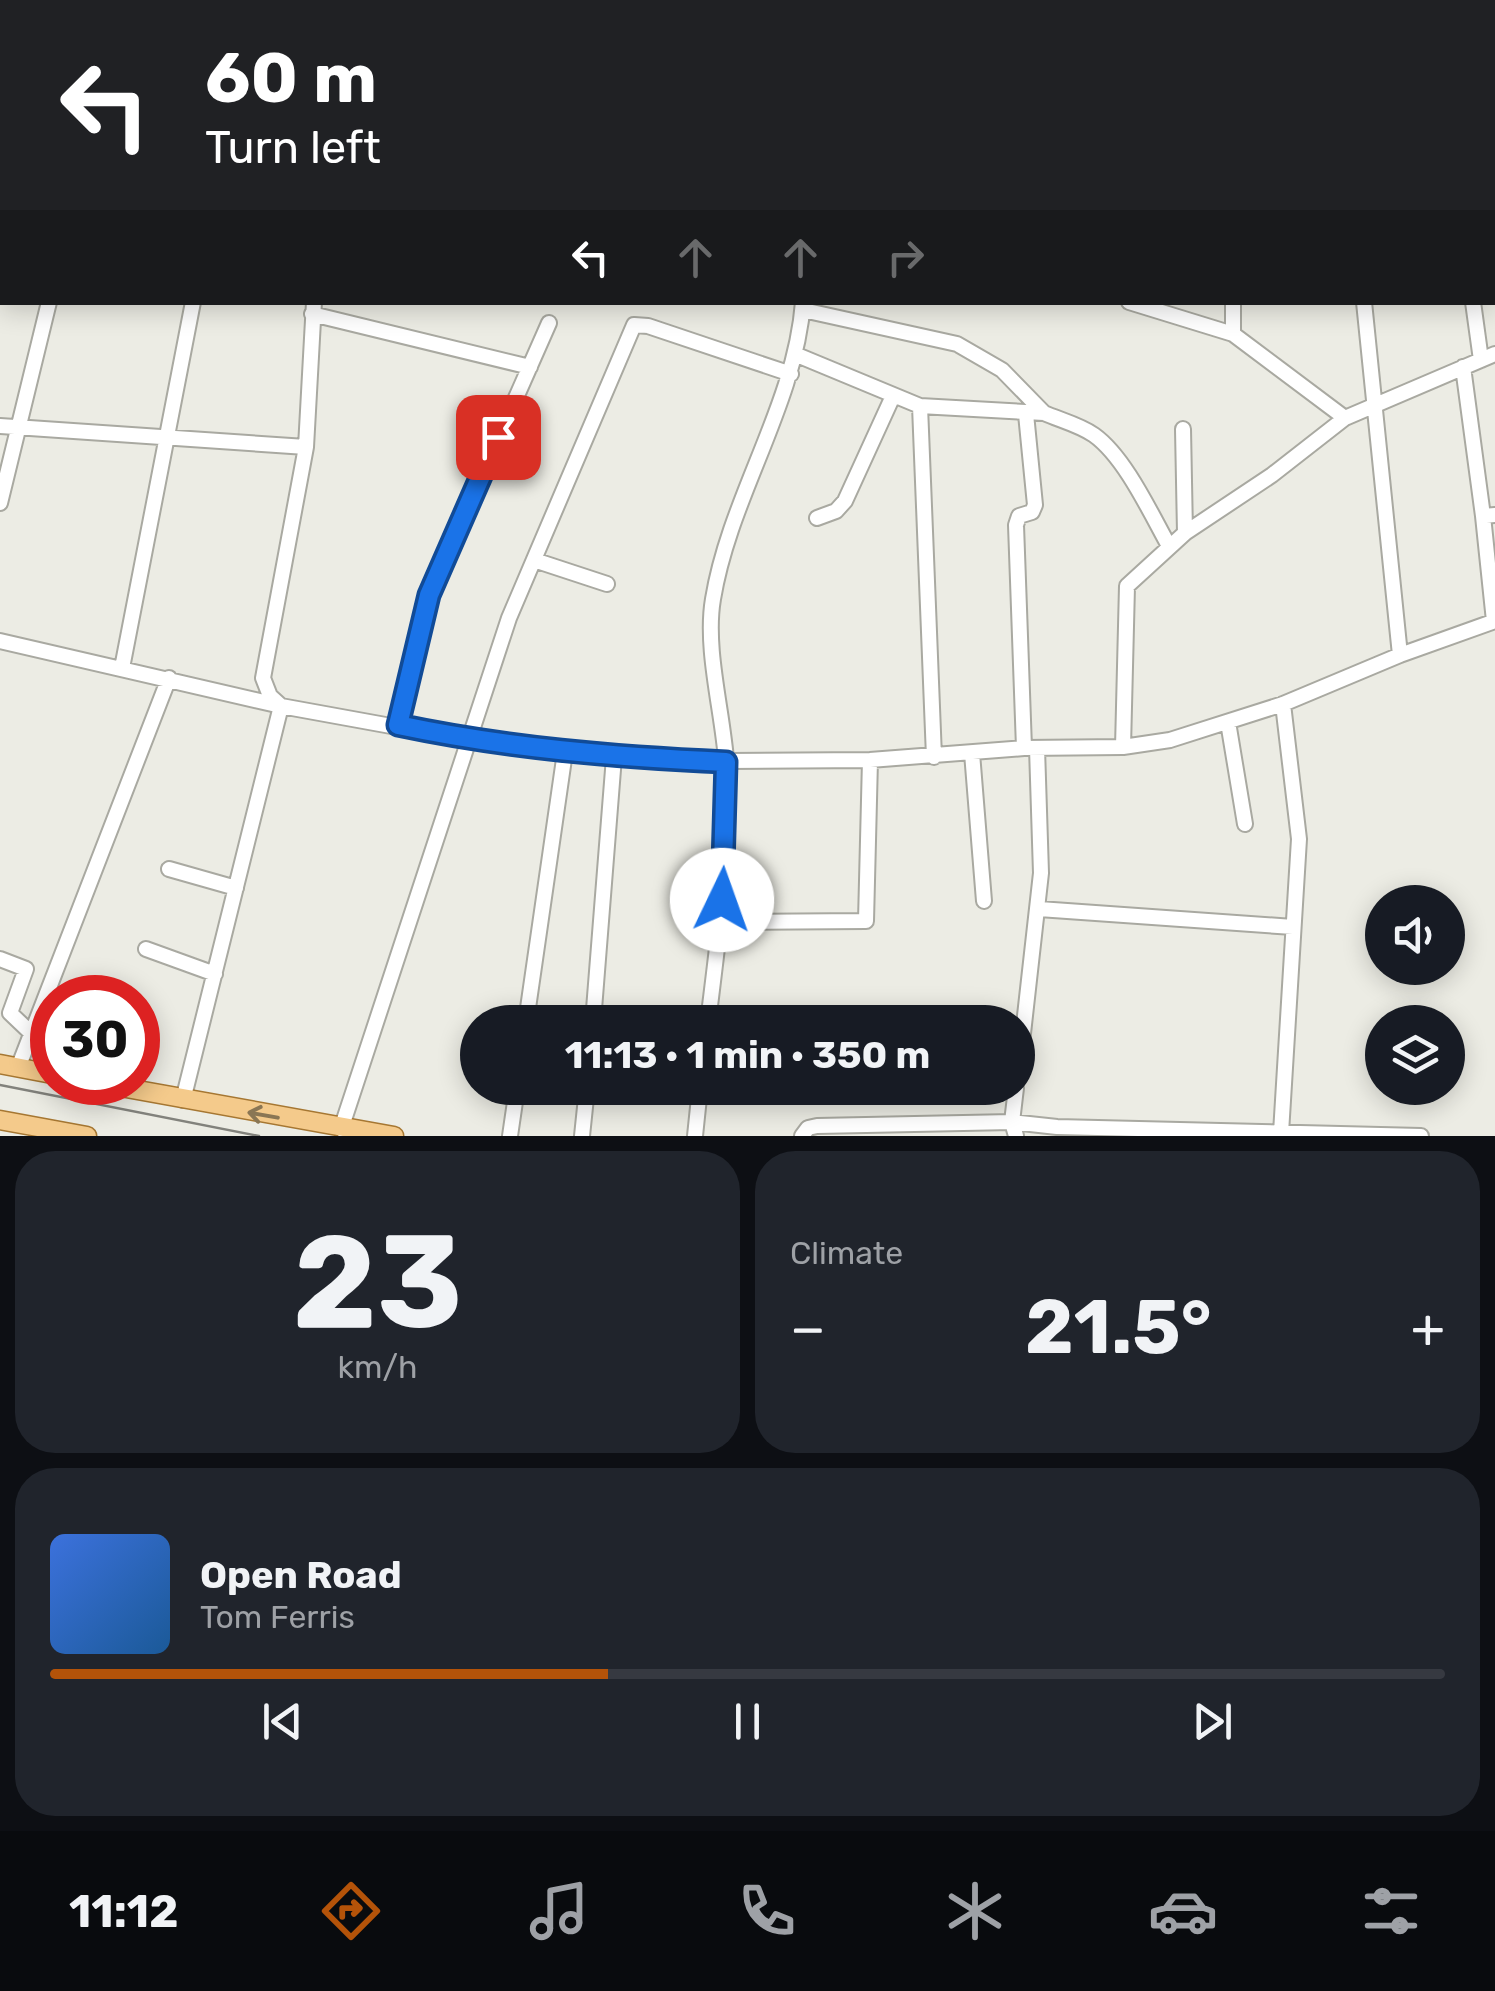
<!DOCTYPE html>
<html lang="en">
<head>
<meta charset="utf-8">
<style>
	body { margin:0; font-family:Rubik,sans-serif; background:#20242c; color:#f1f3f6; height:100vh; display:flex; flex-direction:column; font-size:38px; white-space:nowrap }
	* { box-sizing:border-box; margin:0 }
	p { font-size:32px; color:#9ea1a6 }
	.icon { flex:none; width:55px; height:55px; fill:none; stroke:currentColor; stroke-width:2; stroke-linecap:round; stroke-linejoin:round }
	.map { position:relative; height:1136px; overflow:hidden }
	.details { display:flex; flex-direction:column; gap:15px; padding:15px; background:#0d0f14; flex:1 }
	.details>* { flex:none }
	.hud { position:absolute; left:0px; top:0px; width:1495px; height:305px; box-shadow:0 5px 25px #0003; background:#202124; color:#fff; overflow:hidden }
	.controls { position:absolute; left:1365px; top:885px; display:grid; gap:20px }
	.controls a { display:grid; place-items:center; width:100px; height:100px; border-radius:50%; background:#171b24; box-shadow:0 5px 25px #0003; font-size:50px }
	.speed { position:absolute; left:30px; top:975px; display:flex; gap:20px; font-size:50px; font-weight:700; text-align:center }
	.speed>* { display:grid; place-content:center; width:130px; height:130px; border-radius:50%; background:#171b24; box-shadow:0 5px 25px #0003; line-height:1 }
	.speed .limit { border:15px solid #d22; background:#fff; color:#111 }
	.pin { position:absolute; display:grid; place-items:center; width:85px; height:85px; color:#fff; margin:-42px; border-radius:20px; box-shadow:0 5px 15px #0006 }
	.me { position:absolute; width:110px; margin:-55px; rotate:3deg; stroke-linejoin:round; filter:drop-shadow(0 0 8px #0008) }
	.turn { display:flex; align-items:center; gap:35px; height:210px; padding:0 40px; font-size:45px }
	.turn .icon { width:130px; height:130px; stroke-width:2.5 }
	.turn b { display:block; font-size:70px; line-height:85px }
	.lanes { display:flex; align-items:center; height:95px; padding:0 40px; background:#0003; justify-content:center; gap:50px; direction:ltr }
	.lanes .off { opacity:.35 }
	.big { font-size:75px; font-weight:700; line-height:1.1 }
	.details .card { flex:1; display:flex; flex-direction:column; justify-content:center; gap:15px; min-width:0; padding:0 35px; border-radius:40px; background:#20242c }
	.details .dial { align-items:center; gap:0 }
	.dial b { font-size:130px; line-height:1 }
	.song { display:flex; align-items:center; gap:30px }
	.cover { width:120px; height:120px; border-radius:15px; background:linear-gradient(135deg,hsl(220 70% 55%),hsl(210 70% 35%)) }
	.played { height:10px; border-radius:5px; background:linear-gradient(90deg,#b45309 40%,#363941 40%) }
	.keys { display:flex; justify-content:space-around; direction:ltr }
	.heat { display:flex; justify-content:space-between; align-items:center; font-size:55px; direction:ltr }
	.details .tiles { flex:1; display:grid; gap:15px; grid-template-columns:1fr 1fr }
	.card:last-child { grid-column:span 2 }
	.trip { position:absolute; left:460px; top:1005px; width:575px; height:100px; border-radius:50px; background:#171b24; box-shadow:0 5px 25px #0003; font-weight:700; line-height:100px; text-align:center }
	.dock { display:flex; height:160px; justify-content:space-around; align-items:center; background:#090b0e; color:#9ea1a6 }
	.dock .icon { width:70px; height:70px }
	.dock .on { color:#b45309 }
	.dock b { font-size:45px; color:#f1f3f6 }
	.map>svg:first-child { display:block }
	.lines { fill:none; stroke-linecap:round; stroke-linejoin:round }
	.minor-casing { stroke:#a9a9a1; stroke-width:18 }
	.major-casing { stroke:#a67732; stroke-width:21 }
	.minor { stroke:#fff; stroke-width:14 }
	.major { stroke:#f4ca8b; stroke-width:18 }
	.tram { stroke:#82827c; stroke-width:2.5 }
	.oneway { stroke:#8a7654 }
	.route-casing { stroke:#114b97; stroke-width:25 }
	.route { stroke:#1a73e8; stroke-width:18 }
</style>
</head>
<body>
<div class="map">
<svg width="1495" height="1136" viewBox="0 0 1495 1136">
	<rect width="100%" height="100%" fill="#ecece4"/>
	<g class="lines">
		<g class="minor-casing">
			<path id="minor" d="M112 0 114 2
				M552 0 554 2
				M662 0 664 2
				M1209 0V2
				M1330 0V2
				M1464 0 1465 2
				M160 2 164 0
				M354 2 362 0
				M393 2V0
				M568 2 572 0
				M758 2 761 0
				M826 2V0
				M1492 18 1495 16
				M1492 109 1495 111
				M0 122 2 121
				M1492 166 1495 165
				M0 194 2 192
				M1129 302 1233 334
				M1473 302 1481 360
				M312 314 530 367
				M797 355 920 406 1044 413 1002 370 957 344 803 310
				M1463 367 1483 516 1495 515
				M920 406 934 757
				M1044 413C1060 420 1080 425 1094 435 1125 457 1151 514 1169 546
				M1345 418 1495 354
				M0 426 306 447
				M1183 429 1185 533
				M0 503 49 302
				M1483 516 1494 621
				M817 518 836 511 845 501 893 396
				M534 560 607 584
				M0 641 281 706 468 740 614 757 727 761 870 760 1024 748 1123 747 1170 740 1283 704 1400 655 1364 302
				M1400 655 1495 621
				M122 668 193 302
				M1228 722 1245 824
				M398 725 429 595 549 323
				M1123 747 1127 586 1185 533 1272 475 1345 418 1233 334V302
				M1024 748 1016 525 1019 516 1032 512 1035 505 1026 414
				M972 753 984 901
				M169 869 236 888
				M1039 909 1293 927
				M720 922 866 921 870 760
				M146 949 215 974
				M0 959 26 969 10 1013 31 1033
				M526 1022 565 752
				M593 1022 614 757
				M708 1022C718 940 730 856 727 773 725 719 704 652 713 599 730 496 795 406 803 302
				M18 1068 169 678
				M1018 1078 1041 873 1037 748
				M1016 1088 1012 1122 1016 1136
				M183 1100 281 706 270 696 263 678 306 447 314 302
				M341 1129 509 618 634 325 648 326 791 374
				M1281 1133 1299 839 1283 704
				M510 1136 517 1088
				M582 1136 587 1088
				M695 1136 700 1088
				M802 1136 808 1128 817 1126 1012 1122 1057 1127 1421 1136"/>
		</g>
		<g class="major-casing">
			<path id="major" d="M0 1064 52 1074
				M93 1082 394 1136
				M0 1120 87 1136"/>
		</g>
		<use href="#minor" class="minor"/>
		<use href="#major" class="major"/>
		<path class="tram" d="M0 1085 259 1136"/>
	</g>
	<defs><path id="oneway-shaft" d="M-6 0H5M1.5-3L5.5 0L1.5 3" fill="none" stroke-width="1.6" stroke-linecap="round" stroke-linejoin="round" transform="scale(2.5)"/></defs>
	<use class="oneway" href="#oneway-shaft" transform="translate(263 1115) rotate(-170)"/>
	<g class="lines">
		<g class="route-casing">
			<path id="route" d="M498 437 429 595 398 725C507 748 615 757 726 762L722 900"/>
		</g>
		<use href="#route" class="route"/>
	</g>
</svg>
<div class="controls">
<a><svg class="icon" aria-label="sound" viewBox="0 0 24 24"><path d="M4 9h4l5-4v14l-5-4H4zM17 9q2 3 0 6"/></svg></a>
<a><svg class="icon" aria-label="layers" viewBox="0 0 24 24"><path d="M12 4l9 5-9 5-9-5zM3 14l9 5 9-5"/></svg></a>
</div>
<div class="speed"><div class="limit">30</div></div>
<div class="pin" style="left:498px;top:437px;background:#d93025"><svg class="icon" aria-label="arrive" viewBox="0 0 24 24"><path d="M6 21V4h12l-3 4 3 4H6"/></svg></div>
<svg class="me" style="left:722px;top:900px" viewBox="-20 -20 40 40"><circle r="19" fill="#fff"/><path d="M0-13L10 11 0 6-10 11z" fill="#1a73e8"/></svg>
<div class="trip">11:13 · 1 min · 350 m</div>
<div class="hud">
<div class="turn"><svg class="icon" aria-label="left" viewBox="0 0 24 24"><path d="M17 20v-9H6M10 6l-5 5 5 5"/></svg><div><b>60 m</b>Turn left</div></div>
<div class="lanes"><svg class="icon" aria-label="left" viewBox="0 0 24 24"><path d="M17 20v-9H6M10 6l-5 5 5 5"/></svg><svg class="icon off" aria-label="ahead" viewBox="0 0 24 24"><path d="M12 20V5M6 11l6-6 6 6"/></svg><svg class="icon off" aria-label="ahead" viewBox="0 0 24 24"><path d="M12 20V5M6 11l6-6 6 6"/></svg><svg class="icon off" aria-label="right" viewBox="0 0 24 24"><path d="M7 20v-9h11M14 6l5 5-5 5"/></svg></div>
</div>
</div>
<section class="details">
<div class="tiles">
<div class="card dial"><b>23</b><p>km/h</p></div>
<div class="card"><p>Climate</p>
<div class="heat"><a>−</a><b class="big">21.5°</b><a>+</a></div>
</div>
<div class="card">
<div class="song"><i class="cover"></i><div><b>Open Road</b><p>Tom Ferris</p></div></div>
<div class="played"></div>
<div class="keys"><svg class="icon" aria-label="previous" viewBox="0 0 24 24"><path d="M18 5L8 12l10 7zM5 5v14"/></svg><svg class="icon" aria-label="pause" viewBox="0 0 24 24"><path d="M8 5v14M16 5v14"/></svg><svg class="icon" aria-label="next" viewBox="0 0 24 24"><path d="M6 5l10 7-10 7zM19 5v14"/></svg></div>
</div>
</div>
</section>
<nav class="dock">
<b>11:12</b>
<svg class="icon on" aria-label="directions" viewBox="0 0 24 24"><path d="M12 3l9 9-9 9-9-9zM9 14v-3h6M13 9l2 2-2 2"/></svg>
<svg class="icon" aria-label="music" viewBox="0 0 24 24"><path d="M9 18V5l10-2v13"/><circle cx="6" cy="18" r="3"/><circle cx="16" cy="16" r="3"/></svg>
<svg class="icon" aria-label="phone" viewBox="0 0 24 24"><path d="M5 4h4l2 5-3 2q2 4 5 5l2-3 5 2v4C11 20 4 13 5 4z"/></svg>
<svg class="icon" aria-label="climate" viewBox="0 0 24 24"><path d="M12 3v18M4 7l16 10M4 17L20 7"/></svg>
<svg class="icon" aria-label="car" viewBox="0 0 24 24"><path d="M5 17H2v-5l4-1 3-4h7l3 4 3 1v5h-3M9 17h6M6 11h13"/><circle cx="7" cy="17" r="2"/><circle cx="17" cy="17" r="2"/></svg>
<svg class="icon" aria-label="filters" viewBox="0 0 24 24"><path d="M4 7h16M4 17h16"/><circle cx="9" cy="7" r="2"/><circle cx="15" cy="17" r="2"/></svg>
</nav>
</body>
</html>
